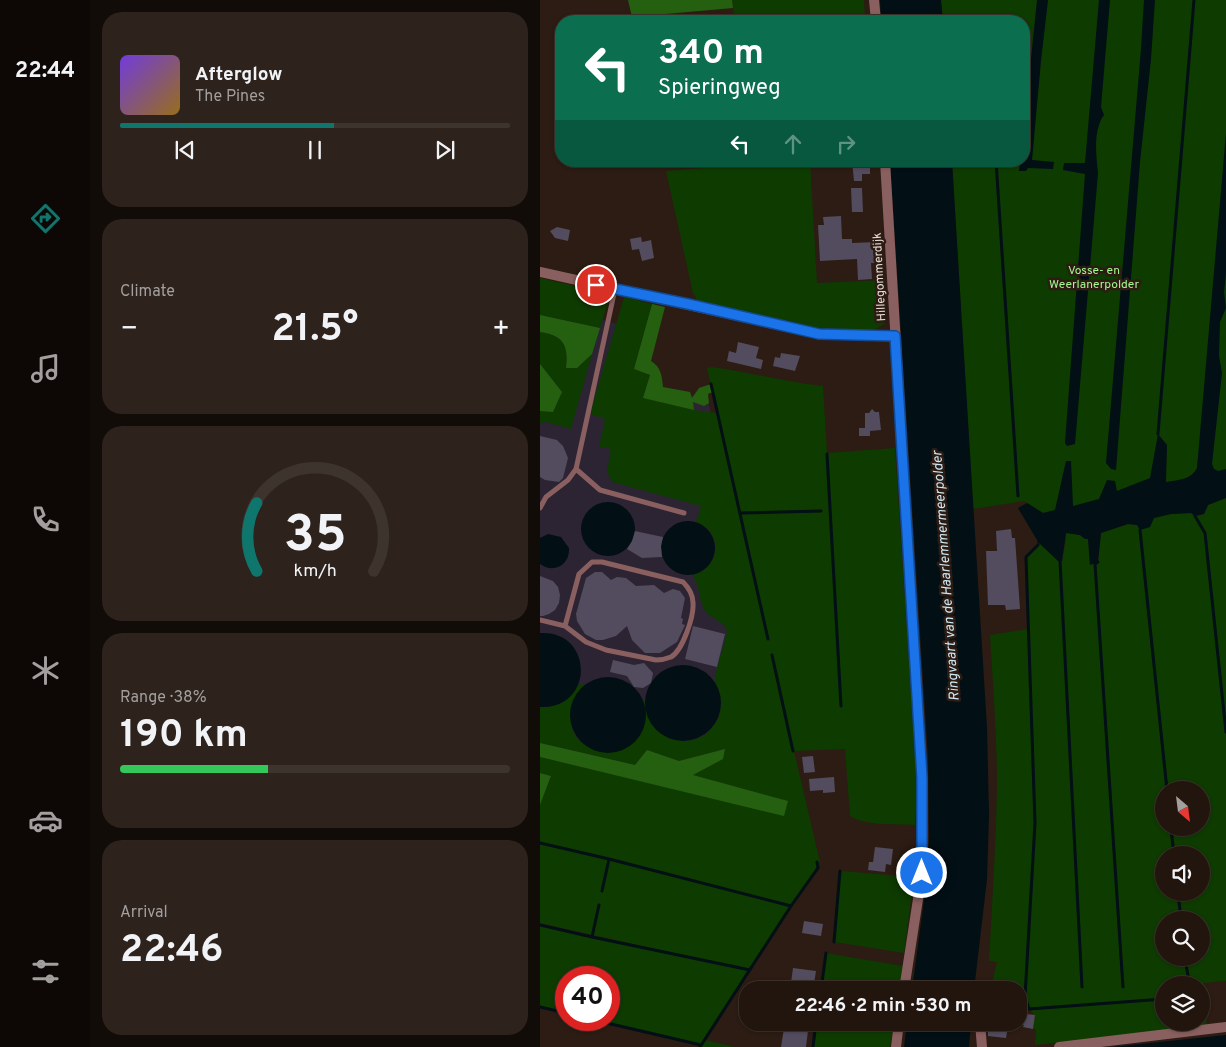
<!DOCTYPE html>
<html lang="en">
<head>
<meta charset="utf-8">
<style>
	body { margin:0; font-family:Overpass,sans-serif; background:#2d221c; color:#f1f3f6; height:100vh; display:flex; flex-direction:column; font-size:19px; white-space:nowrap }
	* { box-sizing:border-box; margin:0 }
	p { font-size:16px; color:#a29f9e }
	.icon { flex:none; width:28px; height:28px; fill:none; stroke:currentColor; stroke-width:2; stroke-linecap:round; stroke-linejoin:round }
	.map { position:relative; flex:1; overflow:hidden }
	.sheet { display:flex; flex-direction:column; gap:12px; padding:12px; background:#120c08; width:450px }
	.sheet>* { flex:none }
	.guide { position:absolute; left:15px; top:15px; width:475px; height:152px; border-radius:20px; box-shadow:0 1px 4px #0004,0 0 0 1px #3e342e; background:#0b6e4f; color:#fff; overflow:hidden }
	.needle { width:32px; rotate:152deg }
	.controls { position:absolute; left:615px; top:781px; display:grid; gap:10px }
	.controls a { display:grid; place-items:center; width:55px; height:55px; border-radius:50%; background:#21150e; box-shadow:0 1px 4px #0004,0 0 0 1px #3e342e; font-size:25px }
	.speed { position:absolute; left:15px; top:966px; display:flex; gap:10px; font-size:25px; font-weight:700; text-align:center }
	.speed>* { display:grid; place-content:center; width:65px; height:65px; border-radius:50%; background:#21150e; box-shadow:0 1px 4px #0004,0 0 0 1px #3e342e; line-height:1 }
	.speed .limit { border:8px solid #d22; background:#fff; color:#111 }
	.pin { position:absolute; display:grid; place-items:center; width:42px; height:42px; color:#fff; margin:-21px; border:2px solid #fff; border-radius:50%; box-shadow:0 1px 5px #0007 }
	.me { position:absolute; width:55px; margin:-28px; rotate:0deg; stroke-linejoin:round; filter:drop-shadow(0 0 4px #0008) }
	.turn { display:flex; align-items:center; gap:18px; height:105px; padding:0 20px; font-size:22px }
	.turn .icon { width:65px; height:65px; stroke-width:2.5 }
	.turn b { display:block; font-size:35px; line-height:42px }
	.lanes { display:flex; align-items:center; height:48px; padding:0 20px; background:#0003; justify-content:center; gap:25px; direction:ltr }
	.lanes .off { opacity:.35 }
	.big { font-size:38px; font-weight:700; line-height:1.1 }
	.sheet .tile { flex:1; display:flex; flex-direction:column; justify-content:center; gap:8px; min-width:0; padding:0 18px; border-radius:20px; background:#2d221c }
	.sheet .dial { align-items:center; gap:0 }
	.dial svg { height:130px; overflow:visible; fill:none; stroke:#3e342e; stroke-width:7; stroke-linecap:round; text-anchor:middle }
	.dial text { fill:#f1f3f6; stroke:none }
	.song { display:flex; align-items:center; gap:15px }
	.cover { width:60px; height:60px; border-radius:8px; background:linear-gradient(135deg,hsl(260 70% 55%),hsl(40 70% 35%)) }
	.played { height:5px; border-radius:2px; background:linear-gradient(90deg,#0f766e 55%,#3e342e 55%) }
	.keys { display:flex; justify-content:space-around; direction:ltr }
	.heat { display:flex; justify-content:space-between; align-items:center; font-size:28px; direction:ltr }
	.charge { height:8px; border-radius:4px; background:linear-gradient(90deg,#34c759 38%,#3e342e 0) }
	.trip { position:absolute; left:199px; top:981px; width:288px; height:50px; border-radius:20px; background:#21150e; box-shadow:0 1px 4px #0004,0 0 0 1px #3e342e; font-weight:700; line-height:50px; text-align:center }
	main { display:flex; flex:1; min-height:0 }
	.dock { display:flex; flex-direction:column; width:90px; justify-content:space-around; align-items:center; background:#0d0806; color:#a29f9e }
	.dock .icon { width:35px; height:35px }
	.dock .current { color:#0f766e }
	.dock b { font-size:22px; color:#f1f3f6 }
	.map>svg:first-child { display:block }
	.industrial { fill:#2c2433 }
	.green { fill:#0e3b00; fill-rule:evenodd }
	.forest { fill:#256011 }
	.water { fill:#020f15 }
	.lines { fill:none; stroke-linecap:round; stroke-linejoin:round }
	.stream { stroke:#020f15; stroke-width:3 }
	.building { fill:#524c5e }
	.service { stroke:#8a5f5f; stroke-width:5 }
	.minor { stroke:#8a5f5f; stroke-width:10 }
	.tertiary { stroke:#8a5f5f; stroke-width:10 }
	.route-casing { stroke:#114b97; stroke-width:12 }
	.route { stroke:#1a73e8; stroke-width:9 }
	.labels { text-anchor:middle; stroke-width:5; stroke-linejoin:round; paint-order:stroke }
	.park-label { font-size:12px; fill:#a5f590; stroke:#2c1c13 }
	.street-label { font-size:12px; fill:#eee2dc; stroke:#2c1c13 }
	.water-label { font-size:14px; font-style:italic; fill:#cee7f3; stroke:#2c1c13 }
</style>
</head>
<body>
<main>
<nav class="dock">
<b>22:44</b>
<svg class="icon current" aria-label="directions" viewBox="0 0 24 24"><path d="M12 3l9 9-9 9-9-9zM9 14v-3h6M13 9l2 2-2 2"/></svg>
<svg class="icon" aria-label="music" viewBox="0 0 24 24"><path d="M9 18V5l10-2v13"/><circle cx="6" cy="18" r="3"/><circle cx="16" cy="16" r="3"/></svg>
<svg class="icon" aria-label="phone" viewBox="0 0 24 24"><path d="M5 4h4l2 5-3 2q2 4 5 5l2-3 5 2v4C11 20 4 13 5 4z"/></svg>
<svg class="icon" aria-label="climate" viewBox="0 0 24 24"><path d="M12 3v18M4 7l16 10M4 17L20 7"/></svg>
<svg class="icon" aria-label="car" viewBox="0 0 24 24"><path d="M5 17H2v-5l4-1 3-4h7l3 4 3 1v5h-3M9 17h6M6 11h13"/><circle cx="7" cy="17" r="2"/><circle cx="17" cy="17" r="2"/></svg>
<svg class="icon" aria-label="filters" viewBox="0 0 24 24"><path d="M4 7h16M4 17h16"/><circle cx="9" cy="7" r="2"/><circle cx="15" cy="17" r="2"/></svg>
</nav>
<section class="sheet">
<div class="tile">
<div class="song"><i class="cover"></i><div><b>Afterglow</b><p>The Pines</p></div></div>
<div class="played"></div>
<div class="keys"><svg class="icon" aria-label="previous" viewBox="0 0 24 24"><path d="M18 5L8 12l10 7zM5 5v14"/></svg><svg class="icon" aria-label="pause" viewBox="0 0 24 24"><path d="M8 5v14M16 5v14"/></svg><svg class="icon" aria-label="next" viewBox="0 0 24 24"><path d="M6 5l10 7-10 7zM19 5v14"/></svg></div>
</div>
<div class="tile"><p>Climate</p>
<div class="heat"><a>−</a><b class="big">21.5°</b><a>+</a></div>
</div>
<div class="tile dial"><svg viewBox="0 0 100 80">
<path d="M14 69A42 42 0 1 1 86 69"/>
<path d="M14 69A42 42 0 0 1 14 27" stroke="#0f766e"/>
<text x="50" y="56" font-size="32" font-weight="700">35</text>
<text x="50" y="72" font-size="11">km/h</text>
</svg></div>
<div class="tile"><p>Range · 38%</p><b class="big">190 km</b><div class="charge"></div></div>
<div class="tile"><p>Arrival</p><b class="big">22:46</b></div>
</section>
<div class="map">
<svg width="686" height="1047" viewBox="0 0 686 1047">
	<rect width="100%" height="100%" fill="#2c1c13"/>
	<path class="industrial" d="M0 304 97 329 84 377 168 400 253 810 0 749Z"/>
	<path class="green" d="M192 0H324L325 21H195Z
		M401 0H686V486L503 513 484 501 433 509 412 161H484V21H403Z
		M257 161H270L277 283 345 280 347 321 343 325 334 330 273 328 238 321 157 300 153 293 126 171Z
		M0 278 70 294 60 328 0 315Z
		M84 297 112 304 94 369 110 375 103 398 154 410 177 413 167 368 172 367C209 372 245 382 283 386L287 453 355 448 374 739 377 792 375 825C358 824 324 826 310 816L305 749 254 751 280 862 165 1040 195 1047H160V1045L59 1020H69V978H26V1012L0 1006V925L164 960 0 923V805L11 776 0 773V757L243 815 248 801 152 775 182 759 185 749 139 761 107 750 95 765 0 743V707C18 708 30 699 39 684L45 685C36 693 34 701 32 712 21 766 122 766 102 700L106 701C107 739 156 757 176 722 182 712 182 700 178 689 177 686 175 685 175 682 173 675 186 642 187 630 183 621 172 619 166 612 158 601 161 586 152 575 181 568 184 532 156 522L161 506 72 482 67 471 71 449 59 447 65 419 50 414Z
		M0 332C23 335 29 345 26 368H37L52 354 31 429 6 422 0 423V411L13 412 22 392 0 364Z
		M686 498V981L663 983 667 1026 495 1045 496 1029H493L495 1015 489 1009 485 997H478V990H444L451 987 457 962 449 961C452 903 456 845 457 787 457 736 453 685 450 635L488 629 486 557 499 543 522 561 526 540V533L540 535 548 538 550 564 558 562 561 533 588 524 597 525 612 521 614 518 631 514 651 513 655 516 664 514 668 505ZM624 790H661V828H624ZM624 855H661V892H624ZM624 920H661V958H624ZM624 985H661V1022H624Z
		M300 871 374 877 364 953 294 942Z
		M286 953 363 966 359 990H280Z
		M276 1023H354L350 1047H273Z"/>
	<path class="forest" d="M88 0H192L193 8 92 17Z
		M112 304 125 307 111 361C121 367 122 376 123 387L150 392 152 398 159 388 171 384 173 393H169L168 395 169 403 164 406 153 402 154 410 103 398 110 375 94 369Z
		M0 315 60 328 52 354 37 368H26C29 345 23 335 0 332Z
		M0 364 22 392 13 412 0 411Z
		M0 743 95 765 107 750 139 761 185 749 183 759 153 775 248 801 244 816 0 757Z
		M0 773 11 776 0 805Z"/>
	<path class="water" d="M340 0H401L403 21H341Z
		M497 0H508L501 61 492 160 514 162 513 169 488 168 486 171H479L480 161H484V128Z
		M559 0H570L561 107 564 115C553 130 556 155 558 173L535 444 527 446 525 443 545 174 523 170 524 163H545Z
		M604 0H615L611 59 600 162 576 470 571 469 566 463 601 49Z
		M686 133V273L684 292 686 308 680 322 679 356 682 373 672 464 674 469 678 471 686 469V498L668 505 664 514 655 516 651 513 631 514 614 518 610 527 600 530 597 525 588 524 561 533 558 562 550 565 548 539H545L540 535 526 533 522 561H518L499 543 498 545 497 540 478 508 487 503 503 513 515 510 526 461H531L533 506 559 499 567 480 575 481 577 491 610 478 618 434 627 445 626 482C638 480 651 480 657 468Z
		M350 161H412L447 728 449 815 447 879 434 990H372L386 886 389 839 388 759Z
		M41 529a27 27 0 1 1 54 0a27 27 0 1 1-54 0Z
		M121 548a27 27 0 1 1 54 0a27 27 0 1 1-54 0Z
		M8 534 21 537 29 548C30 565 14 574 0 564V538Z
		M0 633C54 630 55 709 0 707Z
		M105 703a38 38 0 1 1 76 0a38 38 0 1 1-76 0Z
		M30 715a38 38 0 1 1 76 0a38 38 0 1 1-76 0Z
		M367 1023H431L429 1047H364Z
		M686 1035V1047H572Z"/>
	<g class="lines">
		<path class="stream" d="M456 161 478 496
			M171 384 228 639
			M618 434 654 0
			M287 454 301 706
			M200 513 281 511
			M655 516 665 533 686 732
			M600 530 627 790
			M498 545 486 557 495 823 485 997 489 1009 624 999
			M520 561 542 987
			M558 562 555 564 583 987
			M232 655 253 751
			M631 828 634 855
			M0 843 69 859
			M62 891 69 859 251 906 278 868 277 862
			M638 892 641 920
			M59 905 52 937 210 970
			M0 925 52 937
			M294 942 300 871
			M645 958 648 976
			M281 990 286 953
			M0 1007 26 1013
			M54 1020 161 1045
			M160 1047 251 906
			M273 1047 276 1022"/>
	</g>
	<path class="building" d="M312 161H330V174H322V181H314Z
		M311 188H322L323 212H312Z
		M301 216 302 239H312V243L336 242 337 263H331L332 279 318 280 317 259 280 261 278 225H284L283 217Z
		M17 227 30 230 28 241 15 238 10 231Z
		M101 237 102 242 111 240 114 258 102 261 99 249 92 250 90 239Z
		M198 342 219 347 216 358 223 360 221 369 187 361 189 351 196 353Z
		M241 353 260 356 255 371 233 366 235 357 240 358Z
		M332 409 335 412H339L341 430 330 431V436H319V428H325V413H329Z
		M0 436 17 440 23 446 28 458 23 478 19 482 5 480 0 477Z
		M471 529 472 538H475L480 609 466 610 465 605H448L446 551H457L456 531Z
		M95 531 123 537 121 546 122 557 102 558 87 549 92 541Z
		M55 572H62L71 580 77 577 86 578 96 586 114 585 124 593 133 589 140 591 145 598 141 618 143 619 142 624 145 625 137 642 120 653H105L92 640 87 626 76 636 63 640H56L45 634 37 621 36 614 46 578Z
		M0 576 13 581 18 587 20 595 19 603 15 610 9 614 3 616H0Z
		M153 626 185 634 177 667 145 659Z
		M73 660 94 665 104 663 113 673 111 683 103 688 94 687 87 676 70 672Z
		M273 756 275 772 264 773 262 757Z
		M294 777 295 792 283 793V790L270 791 269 779Z
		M335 847 353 849 351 865 346 864 345 872 328 870 329 862H333Z
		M264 921 283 924 281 936 262 933Z
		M253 968 276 971 273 990H250Z
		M478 1013 495 1015 493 1029 483 1027 484 1025 478 1024Z
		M245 1022H269L266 1047H241Z
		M448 1023 468 1026 466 1038 448 1036Z"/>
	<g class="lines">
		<path class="service" d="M36 469 60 490 144 513
			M0 508 6 497 28 480 36 469 75 289
			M0 620 25 626 46 642 66 650 116 660C121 660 126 659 131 657 143 650 154 616 153 603 153 594 149 588 143 582L62 562H52L39 574 25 626"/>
		<path class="minor" d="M440 1023 442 1047
			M519 1047 686 1027"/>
		<path class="tertiary" d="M334 0 336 21
			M345 161 382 778V873L364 990
			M0 272 279 334 355 336
			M356 1047 359 1022"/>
	</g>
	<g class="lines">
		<g class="route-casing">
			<path id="route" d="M56 285 148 304 279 334 355 336 382 778V873"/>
		</g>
		<use href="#route" class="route"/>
	</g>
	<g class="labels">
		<g class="park-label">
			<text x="554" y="274">Vosse- en<tspan x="554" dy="14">Weerlanerpolder</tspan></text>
		</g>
		<g class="street-label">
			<text transform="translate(339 277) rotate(-93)" y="4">Hillegommerdijk</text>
		</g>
		<g class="water-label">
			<text transform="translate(405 576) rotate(-94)" y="5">Ringvaart van de Haarlemmermeerpolder</text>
		</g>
	</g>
</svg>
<div class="controls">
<a><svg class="needle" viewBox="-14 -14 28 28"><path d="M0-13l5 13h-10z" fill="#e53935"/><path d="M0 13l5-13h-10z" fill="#a29f9e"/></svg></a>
<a><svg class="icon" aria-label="sound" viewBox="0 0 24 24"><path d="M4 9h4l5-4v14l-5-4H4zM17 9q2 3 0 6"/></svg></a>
<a><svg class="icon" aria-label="search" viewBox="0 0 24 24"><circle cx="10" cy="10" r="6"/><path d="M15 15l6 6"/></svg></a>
<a><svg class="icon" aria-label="layers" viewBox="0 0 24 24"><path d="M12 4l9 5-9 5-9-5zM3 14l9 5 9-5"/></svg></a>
</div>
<div class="speed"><div class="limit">40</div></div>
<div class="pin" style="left:56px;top:285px;background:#d93025"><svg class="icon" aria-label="arrive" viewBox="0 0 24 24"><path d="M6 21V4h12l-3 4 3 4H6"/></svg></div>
<svg class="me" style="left:382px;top:873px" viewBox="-20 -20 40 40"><circle r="17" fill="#1a73e8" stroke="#fff" stroke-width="3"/><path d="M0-11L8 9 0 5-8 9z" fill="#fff"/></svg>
<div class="trip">22:46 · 2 min · 530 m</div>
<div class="guide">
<div class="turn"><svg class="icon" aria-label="left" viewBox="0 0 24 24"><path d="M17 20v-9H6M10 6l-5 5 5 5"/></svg><div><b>340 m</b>Spieringweg</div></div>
<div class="lanes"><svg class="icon" aria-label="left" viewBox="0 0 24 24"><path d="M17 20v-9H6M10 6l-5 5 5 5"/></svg><svg class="icon off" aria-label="ahead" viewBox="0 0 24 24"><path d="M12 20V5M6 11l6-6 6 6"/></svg><svg class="icon off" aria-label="right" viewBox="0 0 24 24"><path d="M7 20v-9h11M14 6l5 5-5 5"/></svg></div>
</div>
</div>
</main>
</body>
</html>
